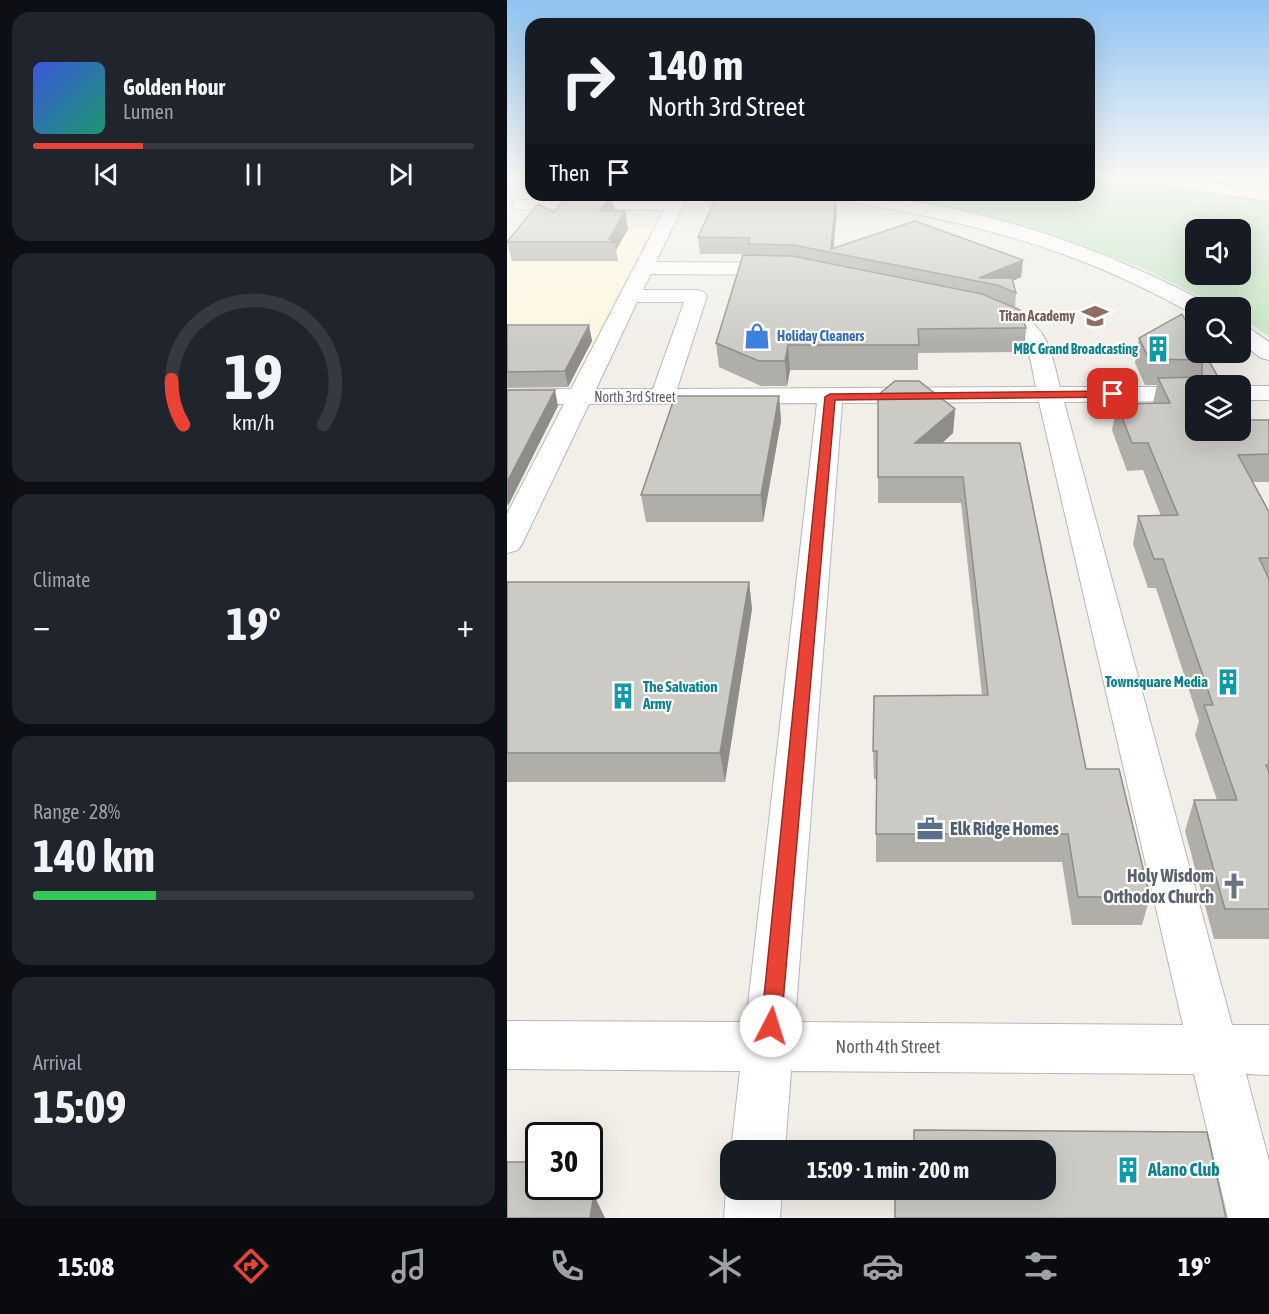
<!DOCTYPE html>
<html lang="en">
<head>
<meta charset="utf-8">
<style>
	body { margin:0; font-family:"Asap Condensed",sans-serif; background:#20242c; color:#f1f3f6; height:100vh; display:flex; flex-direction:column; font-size:22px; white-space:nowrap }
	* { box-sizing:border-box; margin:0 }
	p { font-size:20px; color:#9ea1a6 }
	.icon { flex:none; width:33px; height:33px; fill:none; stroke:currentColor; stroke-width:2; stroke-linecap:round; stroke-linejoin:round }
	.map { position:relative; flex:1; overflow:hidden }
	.drawer { display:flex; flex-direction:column; gap:12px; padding:12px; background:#0d0f14; width:507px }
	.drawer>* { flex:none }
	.top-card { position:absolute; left:18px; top:18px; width:570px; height:183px; border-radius:18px; box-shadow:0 6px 24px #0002; background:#171b24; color:#f1f3f6; overflow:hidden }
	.fabs { position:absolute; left:678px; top:219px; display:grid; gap:12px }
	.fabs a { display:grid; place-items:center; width:66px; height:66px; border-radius:12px; background:#171b24; box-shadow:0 6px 24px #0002; font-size:30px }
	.speed { position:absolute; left:18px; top:1122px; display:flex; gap:12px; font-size:30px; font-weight:700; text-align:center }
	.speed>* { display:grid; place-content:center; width:78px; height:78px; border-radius:50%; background:#171b24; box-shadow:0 6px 24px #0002; line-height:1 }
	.speed .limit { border:3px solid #111; border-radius:9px; background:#fff; color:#111 }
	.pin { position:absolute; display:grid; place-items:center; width:51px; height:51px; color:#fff; margin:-26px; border-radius:12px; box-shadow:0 3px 9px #0006 }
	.me { position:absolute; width:66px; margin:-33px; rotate:5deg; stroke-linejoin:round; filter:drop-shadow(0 0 4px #0008) }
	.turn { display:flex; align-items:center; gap:21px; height:126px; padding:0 24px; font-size:27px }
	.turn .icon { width:78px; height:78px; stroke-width:2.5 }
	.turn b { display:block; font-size:42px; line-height:51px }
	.then { display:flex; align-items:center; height:57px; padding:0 24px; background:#0003; gap:12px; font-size:22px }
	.big { font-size:45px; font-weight:700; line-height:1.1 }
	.drawer .card { flex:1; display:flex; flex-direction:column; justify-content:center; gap:9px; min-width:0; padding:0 21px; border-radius:18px; background:#20242c }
	.drawer .dial { align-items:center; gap:0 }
	.dial svg { height:156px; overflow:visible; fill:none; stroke:#363941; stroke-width:7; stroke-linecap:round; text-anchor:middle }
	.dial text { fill:#f1f3f6; stroke:none }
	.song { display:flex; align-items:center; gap:18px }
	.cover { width:72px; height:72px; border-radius:9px; background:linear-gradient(135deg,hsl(230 70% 55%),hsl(160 70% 35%)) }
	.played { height:6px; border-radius:3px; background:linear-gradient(90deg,#ea4335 25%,#363941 25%) }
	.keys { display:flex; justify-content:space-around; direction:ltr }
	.heat { display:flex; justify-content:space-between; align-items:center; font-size:33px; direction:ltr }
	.charge { height:9px; border-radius:4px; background:linear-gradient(90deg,#34c759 28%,#363941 0) }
	.trip { position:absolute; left:213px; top:1140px; width:336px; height:60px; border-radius:18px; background:#171b24; box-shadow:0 6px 24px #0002; font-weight:700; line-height:60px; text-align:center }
	.tab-bar { display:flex; height:96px; justify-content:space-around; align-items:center; background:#090b0e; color:#9ea1a6 }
	.tab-bar .icon { width:42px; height:42px }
	.tab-bar .current { color:#ea4335 }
	.tab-bar b { font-size:27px; color:#f1f3f6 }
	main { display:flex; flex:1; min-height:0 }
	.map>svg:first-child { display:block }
	.commercial { fill:#fef7e0 }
	.green { fill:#c5e8c5; fill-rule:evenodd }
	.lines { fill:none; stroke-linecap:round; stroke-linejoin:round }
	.minor-casing { stroke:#b5b8bc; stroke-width:2 }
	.minor { fill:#fff; fill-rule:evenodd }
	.wall { fill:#afaea9 }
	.shaded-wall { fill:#8f8d8a }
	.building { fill:#cccac5; stroke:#8f8d8a; stroke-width:1.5 }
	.route { fill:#ea4335; stroke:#982c22; stroke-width:1.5 }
	.labels { text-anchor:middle; stroke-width:4.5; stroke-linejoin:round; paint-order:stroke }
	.far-education-label { font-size:14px; font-weight:bold; fill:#785e54; stroke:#fff; text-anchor:end }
	.far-shop-label { font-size:14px; font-weight:bold; fill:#366cbe; stroke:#fff; text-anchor:start }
	.far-culture-label { font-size:14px; font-weight:bold; fill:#0d838f; stroke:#fff; text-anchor:end }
	.far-street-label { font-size:14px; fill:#5f6368; stroke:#fff }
	.culture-label { font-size:15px; font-weight:bold; fill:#0d838f; stroke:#fff; text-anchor:end }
	.near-service-label { font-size:18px; font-weight:bold; fill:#4e5e75; stroke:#fff; text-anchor:start }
	.near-worship-label { font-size:18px; font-weight:bold; fill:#5b616d; stroke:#fff; text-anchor:end }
	.near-street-label { font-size:18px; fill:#5f6368; stroke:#fff }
	.near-culture-label { font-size:18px; font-weight:bold; fill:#0d838f; stroke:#fff; text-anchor:start }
</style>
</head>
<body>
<main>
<section class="drawer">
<div class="card">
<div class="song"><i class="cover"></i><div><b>Golden Hour</b><p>Lumen</p></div></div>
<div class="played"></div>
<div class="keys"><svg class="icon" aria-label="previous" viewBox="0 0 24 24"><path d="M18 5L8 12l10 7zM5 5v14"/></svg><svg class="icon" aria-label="pause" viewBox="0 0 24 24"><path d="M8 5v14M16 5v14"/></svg><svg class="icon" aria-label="next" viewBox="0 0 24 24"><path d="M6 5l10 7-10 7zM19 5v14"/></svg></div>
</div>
<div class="card dial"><svg viewBox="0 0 100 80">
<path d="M14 69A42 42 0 1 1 86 69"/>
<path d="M14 69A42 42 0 0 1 8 46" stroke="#ea4335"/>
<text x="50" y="56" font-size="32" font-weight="700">19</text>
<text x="50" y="72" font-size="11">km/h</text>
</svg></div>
<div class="card"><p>Climate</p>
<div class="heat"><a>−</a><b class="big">19°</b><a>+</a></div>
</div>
<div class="card"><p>Range · 28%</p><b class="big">140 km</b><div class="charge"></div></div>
<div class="card"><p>Arrival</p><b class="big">15:09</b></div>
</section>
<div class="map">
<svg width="762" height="1218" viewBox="0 0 762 1218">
	<rect width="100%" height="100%" fill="#f1efe8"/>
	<path class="commercial" d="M0 228H146L72 376H0Z"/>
	<path class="green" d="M582 177H598L762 201V336L734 318V308L714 307 633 267 532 231 463 213 369 195H582ZM688 230H734V274H688Z"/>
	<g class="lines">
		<g class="minor-casing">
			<path id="minor" d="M625 177H664L762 191V201L633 182Z
				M0 178H24V188H0Z
				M165 195H181L149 262 277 263 284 265 287 269 284 273 277 275 144 274 136 290H190L197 292 200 296 170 389 529 387C522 355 523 331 487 319 479 317 471 317 466 310L469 305C479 303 487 306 497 309 541 321 543 349 553 387H688V401L557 402 725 1025H762V1075L739 1074 762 1161V1218H721L687 1074 284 1071 278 1150H224L233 1071 0 1069V1021L239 1022 310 403 82 404 15 544 11 550 0 553V514L57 404H0V390L64 389 157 210 99 209 93 208 90 204 93 200H162ZM130 302H177L146 389H89ZM532 402 676 1025 288 1022 335 403Z
				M321 195C448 195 588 244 700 303L702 308H688V314L684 313C569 248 459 220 329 200Z
				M72 199 78 200 81 204 78 208 14 210 8 209 5 205 8 201 14 200Z
				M734 326 742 328 762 342V360L754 358 734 343Z
				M734 386H762V400H734Z
				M224 1180V1190H275L273 1218H217L219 1190Z"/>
		</g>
		<use href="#minor" class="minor"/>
	</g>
	<path class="wall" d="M734 177H762V180Z
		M60 195H105L108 211 121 229 109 250 111 261H5L0 242 47 212Z
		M330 212 326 248 516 260 514 277 506 281 509 293 508 308 519 328 517 352 411 353V370H283L280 386H254L212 367 209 343 242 254H193L191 237Z
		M0 325H82L85 341 61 387 0 388Z
		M632 338 697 352 737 420H762V482H746L762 512V939H707L678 831 687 800H710L688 735 692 721 649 588H641L626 544 631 516H654L636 470 620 471 605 430 610 404 646 403 650 385H638L628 363Z
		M371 395 448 409 446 433 435 443H513L579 769 643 897 635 925H565L555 862H369V779H367L366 751 475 695 454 503H371Z
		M272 396 274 421 256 522H139L134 495Z
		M0 582H242L245 609 218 782H0Z"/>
	<path class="shaded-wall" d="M104 195 108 211H93Z
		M329 196 330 212 326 252 324 249Z
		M118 211 121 229 109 250 108 242 102 239Z
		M516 260 514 277 493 286 472 278Z
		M82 325 85 341 61 387 58 371Z
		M281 345 283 370 280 386 278 361Z
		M48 390 51 406 1 506 0 502V482Z
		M272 396 274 421 256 522 254 495Z
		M448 409 446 433 407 469 408 443Z
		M242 582 245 609 218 782 213 753Z
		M82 1168 91 1187 89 1199 98 1218H83L73 1195 75 1186H82Z"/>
	<path class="building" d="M60 195H104L93 211H118L102 239 108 242H0L31 204 47 212Z
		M329 196 324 249 408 221 516 260 472 278H505L509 293 490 285 286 245 241 244 243 238 191 237 208 200H243V197Z
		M236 255 285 256 475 294 513 310 519 328 411 329 412 345H281L278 361H252L209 343Z
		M675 314 688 337V352H697L716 386H688V430H734V415L737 420H762V454L731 455 762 512V558H752L762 579V765H759L762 772V909H718L687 800H730L697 705H706L656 559H647L631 516 671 515 641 443H625L610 404 663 403 651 378 695 377V360L642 359 632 338Z
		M0 325H82L58 371 0 372Z
		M388 381H412L448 409 408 443H513L579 769H612L643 897H571L561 834H369L370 751H366L367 696 481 695 456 477H371V395Z
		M0 390H48L0 482Z
		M168 396H272L254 495H134Z
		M0 582H242L213 753H0Z
		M407 1130 700 1132 719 1218H388V1190H538V1150H407Z
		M0 1162H32V1186H75L73 1195H87L83 1218H0Z"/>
	<linearGradient id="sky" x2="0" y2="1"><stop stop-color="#8fc3f1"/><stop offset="0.51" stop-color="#f9f8f5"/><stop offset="1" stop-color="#f9f8f5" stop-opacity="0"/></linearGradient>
	<rect width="762" height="347" fill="url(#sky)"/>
	<path class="route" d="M606 391 610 392V397L328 400 274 1026 271 1033 264 1036 257 1033 254 1026 318 397 323 394Z"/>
	<defs>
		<g id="school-bare" transform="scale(2.07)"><path d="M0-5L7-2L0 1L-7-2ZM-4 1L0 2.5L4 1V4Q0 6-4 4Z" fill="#8d6e63" stroke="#fff" stroke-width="2.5" paint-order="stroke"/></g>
		<g id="shop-bare" transform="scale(2.07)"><path d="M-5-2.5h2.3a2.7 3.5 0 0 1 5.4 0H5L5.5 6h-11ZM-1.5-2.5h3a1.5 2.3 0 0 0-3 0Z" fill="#3f7fe0" stroke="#fff" stroke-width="2.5" paint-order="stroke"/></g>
		<g id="building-bare" transform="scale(2.07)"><path d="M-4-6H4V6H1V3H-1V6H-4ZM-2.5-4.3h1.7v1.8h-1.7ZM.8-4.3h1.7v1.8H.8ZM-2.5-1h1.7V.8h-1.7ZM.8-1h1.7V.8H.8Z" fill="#0f9aa8" stroke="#fff" stroke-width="2.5" paint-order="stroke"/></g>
		<g id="office-bare" transform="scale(2.07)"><path d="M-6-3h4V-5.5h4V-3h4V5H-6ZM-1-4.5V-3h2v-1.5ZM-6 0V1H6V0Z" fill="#5c6f8a" stroke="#fff" stroke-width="2.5" paint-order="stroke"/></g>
		<g id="church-bare" transform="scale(2.07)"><path d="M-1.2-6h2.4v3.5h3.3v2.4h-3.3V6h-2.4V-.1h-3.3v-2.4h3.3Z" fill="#6b7280" stroke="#fff" stroke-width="2.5" paint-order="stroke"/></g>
	</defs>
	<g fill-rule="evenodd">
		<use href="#school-bare" x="588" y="316"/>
		<use href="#shop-bare" x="250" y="336"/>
		<use href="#building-bare" x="651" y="349"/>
		<use href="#building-bare" x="721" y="682"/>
		<use href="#building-bare" x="116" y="696"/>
		<use href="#office-bare" x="423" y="829"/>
		<use href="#church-bare" x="727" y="886"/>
		<use href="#building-bare" x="621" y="1170"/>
	</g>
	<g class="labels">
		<g class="far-education-label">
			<text x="568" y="321">Titan Academy</text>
		</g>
		<g class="far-shop-label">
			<text x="270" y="341">Holiday Cleaners</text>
		</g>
		<g class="far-culture-label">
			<text x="631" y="354">MBC Grand Broadcasting</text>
		</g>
		<g class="far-street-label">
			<text x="128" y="402">North 3rd Street</text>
		</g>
		<g class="culture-label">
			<text x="701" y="687">Townsquare Media</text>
			<text x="136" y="692" text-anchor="start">The Salvation<tspan x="136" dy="17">Army</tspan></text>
		</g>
		<g class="near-service-label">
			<text x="443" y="835">Elk Ridge Homes</text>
		</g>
		<g class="near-worship-label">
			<text x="707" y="882">Holy Wisdom<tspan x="707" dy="21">Orthodox Church</tspan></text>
		</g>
		<g class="near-street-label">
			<text x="381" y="1053">North 4th Street</text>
		</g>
		<g class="near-culture-label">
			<text x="641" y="1176">Alano Club</text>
		</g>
	</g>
</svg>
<div class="fabs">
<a><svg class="icon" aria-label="sound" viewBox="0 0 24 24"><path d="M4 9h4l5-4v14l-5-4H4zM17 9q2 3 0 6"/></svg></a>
<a><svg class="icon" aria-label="search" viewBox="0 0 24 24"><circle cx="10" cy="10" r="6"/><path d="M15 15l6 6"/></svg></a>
<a><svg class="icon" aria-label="layers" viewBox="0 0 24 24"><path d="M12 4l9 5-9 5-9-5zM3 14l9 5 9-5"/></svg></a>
</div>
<div class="speed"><div class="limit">30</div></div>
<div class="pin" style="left:606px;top:394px;background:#d93025"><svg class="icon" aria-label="arrive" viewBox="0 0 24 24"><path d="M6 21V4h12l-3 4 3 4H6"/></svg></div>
<svg class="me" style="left:264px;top:1026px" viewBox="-20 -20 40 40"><circle r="19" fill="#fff"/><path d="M0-13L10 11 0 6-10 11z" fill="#ea4335"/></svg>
<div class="trip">15:09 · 1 min · 200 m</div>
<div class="top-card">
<div class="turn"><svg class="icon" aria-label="right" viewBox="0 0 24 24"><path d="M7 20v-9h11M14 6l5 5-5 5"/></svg><div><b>140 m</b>North 3rd Street</div></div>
<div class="then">Then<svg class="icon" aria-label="arrive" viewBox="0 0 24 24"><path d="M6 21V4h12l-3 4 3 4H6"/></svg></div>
</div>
</div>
</main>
<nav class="tab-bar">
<b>15:08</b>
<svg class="icon current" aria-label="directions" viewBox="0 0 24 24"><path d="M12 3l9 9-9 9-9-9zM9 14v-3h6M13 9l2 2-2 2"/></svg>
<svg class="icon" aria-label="music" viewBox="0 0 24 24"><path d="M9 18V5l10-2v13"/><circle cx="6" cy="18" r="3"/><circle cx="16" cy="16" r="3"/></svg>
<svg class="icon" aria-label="phone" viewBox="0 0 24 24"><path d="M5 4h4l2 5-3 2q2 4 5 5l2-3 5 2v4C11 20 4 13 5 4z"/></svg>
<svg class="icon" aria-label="climate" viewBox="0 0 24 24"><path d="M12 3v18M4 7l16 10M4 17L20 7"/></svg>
<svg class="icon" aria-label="car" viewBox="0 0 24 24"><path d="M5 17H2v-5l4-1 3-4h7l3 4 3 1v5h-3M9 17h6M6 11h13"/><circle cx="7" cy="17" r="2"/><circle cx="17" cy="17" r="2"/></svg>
<svg class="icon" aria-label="filters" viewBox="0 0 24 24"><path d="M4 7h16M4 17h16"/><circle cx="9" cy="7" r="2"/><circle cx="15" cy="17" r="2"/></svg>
<b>19°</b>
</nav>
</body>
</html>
